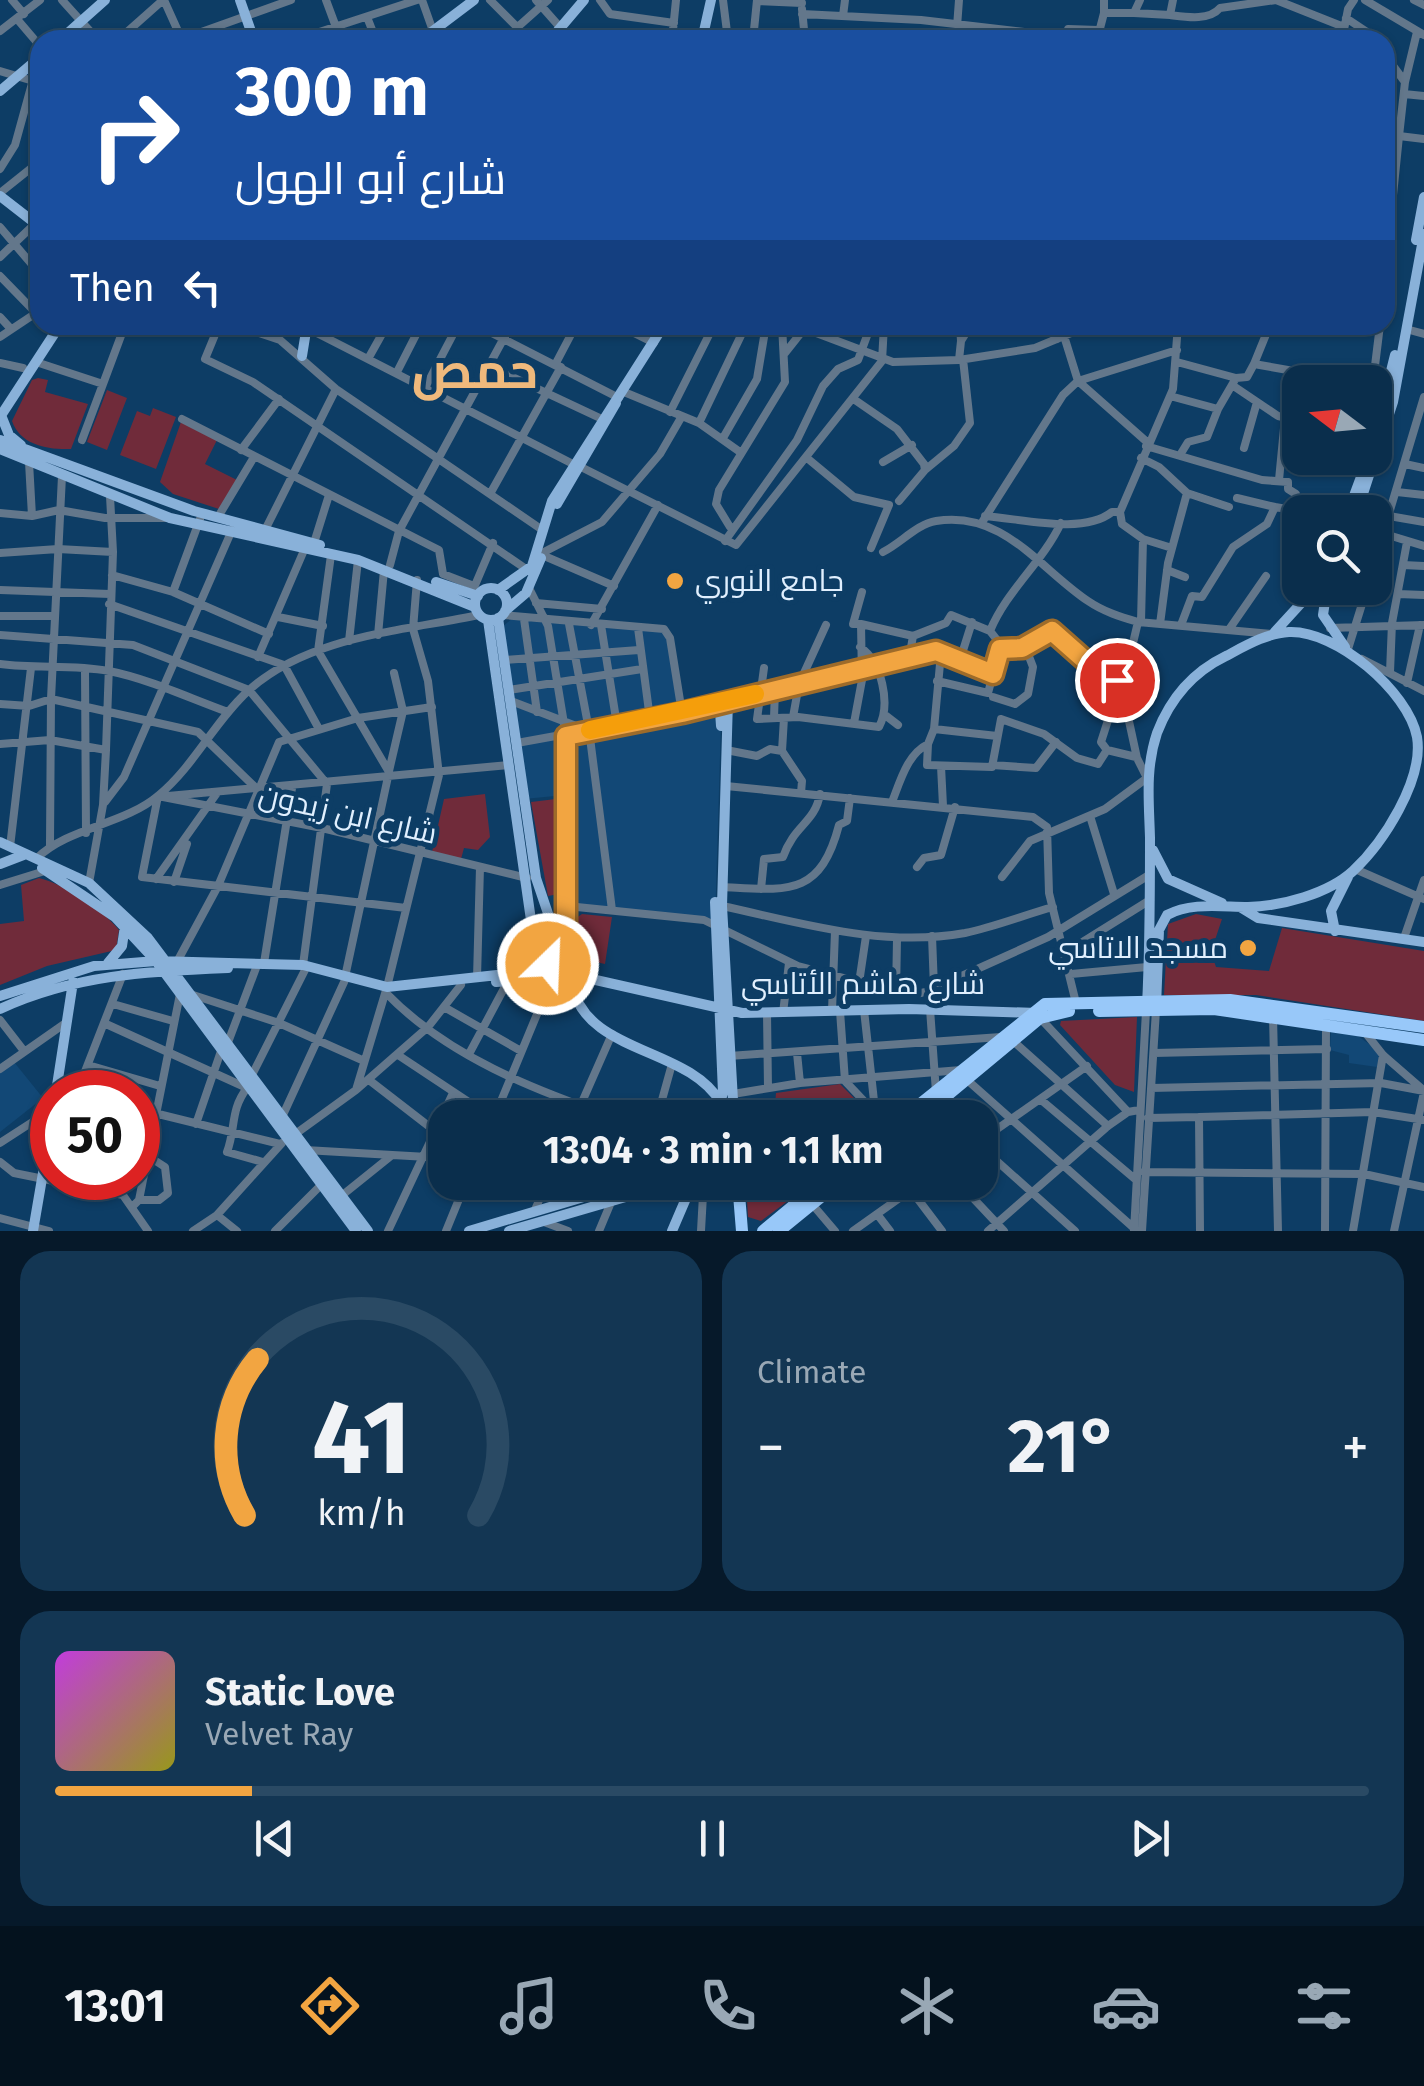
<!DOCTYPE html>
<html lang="en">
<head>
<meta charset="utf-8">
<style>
	body { margin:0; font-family:"Fira Sans",Cairo,sans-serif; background:#133653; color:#f1f3f6; height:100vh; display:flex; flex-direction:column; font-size:38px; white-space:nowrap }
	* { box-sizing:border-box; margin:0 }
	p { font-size:32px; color:#99a8b5 }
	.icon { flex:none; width:55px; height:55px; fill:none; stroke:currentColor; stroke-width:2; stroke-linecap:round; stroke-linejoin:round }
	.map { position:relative; height:1231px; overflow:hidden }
	.sheet { display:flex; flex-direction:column; gap:20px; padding:20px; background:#06192a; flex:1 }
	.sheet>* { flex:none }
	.hud { position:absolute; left:30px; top:30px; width:1365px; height:305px; border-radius:30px; box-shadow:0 2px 8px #0004,0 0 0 2px #2a4a64; background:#1a4fa0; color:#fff; overflow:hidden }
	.needle { width:65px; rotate:286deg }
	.fabs { position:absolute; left:1282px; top:365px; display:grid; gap:20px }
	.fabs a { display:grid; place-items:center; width:110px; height:110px; border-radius:20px; background:#0a2e4c; box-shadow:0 2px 8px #0004,0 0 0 2px #2a4a64; font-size:50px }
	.speed { position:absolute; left:30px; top:1070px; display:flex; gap:20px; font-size:50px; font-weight:700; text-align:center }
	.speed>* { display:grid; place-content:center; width:130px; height:130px; border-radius:50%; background:#0a2e4c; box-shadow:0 2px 8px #0004,0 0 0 2px #2a4a64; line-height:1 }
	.speed .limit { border:15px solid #d22; background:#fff; color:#111 }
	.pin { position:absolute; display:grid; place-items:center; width:85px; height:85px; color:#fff; margin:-42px; border:5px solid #fff; border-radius:50%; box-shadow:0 2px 10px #0007 }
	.me { position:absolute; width:110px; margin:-55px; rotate:24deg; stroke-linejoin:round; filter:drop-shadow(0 0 8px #0008) }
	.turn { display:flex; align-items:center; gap:35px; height:210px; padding:0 40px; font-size:45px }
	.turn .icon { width:130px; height:130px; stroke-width:2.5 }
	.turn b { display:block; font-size:70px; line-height:85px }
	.then { display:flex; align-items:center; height:95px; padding:0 40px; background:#0003; gap:20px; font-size:38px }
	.big { font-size:75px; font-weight:700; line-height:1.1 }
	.sheet .card { flex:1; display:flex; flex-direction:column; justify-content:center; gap:15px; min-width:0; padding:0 35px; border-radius:30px; background:#133653 }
	.sheet .dial { align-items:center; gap:0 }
	.dial svg { height:260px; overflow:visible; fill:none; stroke:#2a4a64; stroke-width:7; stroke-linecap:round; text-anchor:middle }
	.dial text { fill:#f1f3f6; stroke:none }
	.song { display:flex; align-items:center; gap:30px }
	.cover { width:120px; height:120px; border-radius:15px; background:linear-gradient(135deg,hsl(290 70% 55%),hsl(60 70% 35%)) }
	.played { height:10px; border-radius:5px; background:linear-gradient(90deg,#f2a541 15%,#2a4a64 15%) }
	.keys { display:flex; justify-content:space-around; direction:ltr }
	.heat { display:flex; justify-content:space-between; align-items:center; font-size:55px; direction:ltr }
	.sheet .tiles { flex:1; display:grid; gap:20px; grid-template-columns:1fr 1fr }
	.card:last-child { grid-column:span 2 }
	.trip { position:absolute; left:428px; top:1100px; width:570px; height:100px; border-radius:30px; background:#0a2e4c; box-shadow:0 2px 8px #0004,0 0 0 2px #2a4a64; font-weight:700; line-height:100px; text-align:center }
	.menu { display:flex; height:160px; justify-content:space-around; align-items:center; background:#04121e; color:#99a8b5 }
	.menu .icon { width:70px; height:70px }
	.menu .selected { color:#f2a541 }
	.menu b { font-size:45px; color:#f1f3f6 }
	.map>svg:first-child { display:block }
	.built { fill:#124876 }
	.green { fill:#702b3a }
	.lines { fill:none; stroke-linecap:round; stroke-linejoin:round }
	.minor { stroke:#63778b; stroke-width:8 }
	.major { stroke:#89b1d9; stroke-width:10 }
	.highway { stroke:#98c8f9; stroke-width:12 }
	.route-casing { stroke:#9d6b2a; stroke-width:25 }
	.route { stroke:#f2a541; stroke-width:18 }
	.slow { stroke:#f59e0b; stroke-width:18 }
	.poi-dot { fill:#f2a541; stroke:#0d3d65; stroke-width:4 }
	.labels { text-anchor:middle; stroke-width:10; stroke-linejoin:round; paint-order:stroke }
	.poi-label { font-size:30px; fill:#e0effe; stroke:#0d3d65; text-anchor:start }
	.street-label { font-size:30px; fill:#e0effe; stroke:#0d3d65 }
	.town-label { font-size:50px; font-weight:bold; fill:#efb97c; stroke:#0d3d65 }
</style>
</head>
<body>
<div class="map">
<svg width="1424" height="1231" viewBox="0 0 1424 1231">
	<rect width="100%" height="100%" fill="#0d3d65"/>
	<path class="built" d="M513 618 668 631 682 712 713 705 721 722 715 924 567 906 565 795 524 799 503 626Z
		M1331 1032 1358 1036 1373 1047 1379 1055 1377 1067 1349 1063V1055L1330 1050Z
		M14 1062 43 1098 0 1132V1073Z"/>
	<path class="green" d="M38 378 48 380 45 392 88 404 71 449C48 450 20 445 12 421L32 380Z
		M107 390 127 398 107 450 87 442Z
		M153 408 176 417 156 469 120 455 137 411 150 416Z
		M182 419 218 438 205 464 239 481 222 510 173 494 160 482Z
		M485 794 490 837 478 850 464 848 461 859 432 852 444 799Z
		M556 799 559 894 548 896 531 802Z
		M39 878C66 885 101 908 119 930L116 950 47 966 0 985V924L24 921 21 885Z
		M582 914 612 917 605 964 577 958 571 950 572 921Z
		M1196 914 1222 919 1211 952 1216 967 1269 971 1282 928 1424 951V1021L1256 995H1164L1168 924Z
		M1137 1017 1134 1092 1115 1085 1060 1025 1061 1021Z
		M840 1084 873 1117H774L776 1093Z
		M746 1183V1182L812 1183 761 1221 748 1217Z"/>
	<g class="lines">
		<path class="minor" d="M12 0 24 14
			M62 0 98 40
			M164 0 182 40
			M326 0 336 27
			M422 0 433 31
			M490 0 530 40
			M536 0 566 34 601 40
			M600 0 610 14 674 23
			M723 0 728 40
			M1104 0V13H1134
			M1140 0 1134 13 1170 15
			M1173 0 1170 15C1186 17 1209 21 1220 8L1276 0 1344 27
			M1365 0 1424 35
			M1414 0 1424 5
			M757 1 802 3
			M802 9 805 40
			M802 14 921 20 1059 36H1066L1068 29 1098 30
			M843 16 845 0
			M367 17 376 40
			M1346 18 1379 40
			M17 19 40 46
			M0 31 40 0
			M118 40 163 0
			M179 40 291 0
			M295 40 417 0
			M503 40 548 0
			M672 40 676 0
			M753 40 757 0
			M956 40 959 0
			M1097 40 1104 13
			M1342 40 1348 9 1354 0
			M1385 55 1405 82 1399 136
			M0 71 40 83
			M1405 82 1417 32
			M1404 94 1424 96
			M0 169 15 145 39 58
			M0 193 40 161
			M0 227 40 274
			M0 257 40 219
			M1385 274 1399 136 1424 139
			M0 276 36 313
			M0 317 11 329
			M219 325 205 359 253 382 529 571
			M235 325 280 340 336 389 541 529
			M476 325 619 398
			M618 325 654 343
			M795 325 893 362 959 360 1035 348 1071 333 1114 325
			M960 325 961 341
			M1046 325 1057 339
			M307 328 573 464
			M1406 329 1424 334
			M1064 336 1078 381 1147 442
			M0 337 36 313
			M785 353 804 329
			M368 359 387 325
			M959 360 961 341 971 325
			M36 362 103 384 125 325
			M0 363 23 368
			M556 363 576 325
			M1254 364 1267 332
			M489 366 602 419
			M397 372 421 325
			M1236 378 1247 377 1254 364 1356 382
			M1373 382 1380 325
			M1232 385 1278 416 1300 421
			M426 386 458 325
			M624 392 699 423 740 452
			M1170 396 1218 409 1236 378 1177 362
			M855 400 897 429 924 464 925 470 899 501
			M670 412 714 325
			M182 419 429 545 439 550 443 574 474 586
			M699 423 746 325
			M723 438 757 379 766 325
			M82 440 103 384
			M1146 446 1262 480 1288 482V489L1296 494 1293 509
			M1244 448 1257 402
			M241 450 279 399
			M1180 455 1188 442 1207 437 1218 409
			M807 458 854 497 889 505 871 548
			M1141 458 1159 467 1187 493 1168 563 1160 624
			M29 462 32 516
			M883 462 912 445
			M1405 464 1424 468
			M581 467 736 545 882 361 884 325
			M925 470 954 446 970 423 963 359
			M1279 480 1285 418
			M1397 492 1424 495
			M1187 493 1229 507
			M490 494 561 367
			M1237 498 1275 507
			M0 513 32 516 59 510 105 518H166
			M985 516C1023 519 1083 535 1112 512H1120
			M1389 516 1424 522
			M218 517 254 457
			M981 524 1063 395 1078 381 1177 350
			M730 527 716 504 719 490 785 382 782 325
			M265 530 336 389
			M1375 531 1424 546
			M1143 539 1172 548
			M725 541 797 440 823 386 838 369 858 360 871 325
			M314 543 329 495
			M883 552C901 543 917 524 936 521 1003 510 1040 569 1088 601 1104 612 1121 617 1138 622
			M0 553 58 549 113 552
			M542 553 602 522 660 454 682 416
			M331 555 318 651 389 772 345 977
			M542 555 614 586
			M1375 560 1424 397
			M390 565 399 531 511 325
			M1403 565 1424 566
			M1167 570 1185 577
			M112 575 173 592 200 519
			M529 588 548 626 566 736 567 906 563 953
			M0 590 110 594
			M473 590 493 543
			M173 592 269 634
			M1398 594 1424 595
			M536 603 602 609
			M109 604 284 665 319 729
			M503 615 664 629 670 638 682 713
			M0 616H55
			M278 617 323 626
			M524 619 537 712
			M1141 622 1143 539 1122 524 1120 512 1173 389 1178 325
			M569 624 589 730 612 910
			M861 624H853L862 592
			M591 625 658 505
			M601 625 617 725
			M1181 625 1192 596 1202 597 1233 547 1267 524 1275 507 1304 512
			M638 628 650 719
			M1230 628 1266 576
			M1330 628 1424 625
			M990 631C1007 590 1042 563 1061 523
			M0 635 133 645 249 690 327 784 303 965
			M378 635 384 570
			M913 636 946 623 951 615 990 631 1001 645 988 693 937 681
			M349 641 358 560
			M1348 649 1367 588
			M258 657 305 548
			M1362 659 1424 691
			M505 660 639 650
			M960 660 972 622
			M0 664C37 669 72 664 109 671 149 679 189 698 228 712
			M764 668 757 719 798 717 879 727C891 704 882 662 860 647
			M85 670 86 833
			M1390 672 1392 623 1407 542
			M1407 683 1420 625
			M509 690 642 669
			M993 697 1015 704 1028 694 1033 667 1025 646
			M511 701 584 729
			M0 704 29 706 51 699 198 732 257 789
			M885 715 898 725
			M793 717 799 684 826 625
			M774 718 775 689
			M784 718 782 751 802 781 801 793
			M854 723 862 680 861 624 913 636 909 659
			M934 729 997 736
			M517 743 682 713 936 651 993 674
			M0 744 50 740 106 750
			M928 744 927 765 992 767 1001 719 1044 734 1077 758 1098 764 1107 750 1101 742 1120 683 1076 654 1053 631 1021 648 1000 649
			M726 750 757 756 770 749 782 751
			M1107 750 1136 757
			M992 765 1036 768 1056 742
			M941 766 943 806
			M389 771 403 711 394 673
			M726 786 1033 817 1047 827 1049 893 1076 1003
			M158 796 322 828 527 878
			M158 796 142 877 406 908
			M168 796 509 765
			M105 802 124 777 232 530
			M892 802C900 782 907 754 928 744L934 729 941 653
			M1090 816 1114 894
			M50 845 51 699 62 476
			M10 847 31 668
			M37 858C69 827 124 825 159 795 194 766 215 721 248 691 308 636 403 631 479 615
			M917 867 924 858 941 855 955 807
			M1355 869 1424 899
			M1002 877 1030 841 1105 809 1147 778 1137 758 1122 689 1138 622 1272 634
			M156 879 217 793
			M174 882 187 844
			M89 883 103 805 106 750 113 552 110 496
			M0 885 48 870
			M722 887C786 890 820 898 839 825L847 821 850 798
			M761 889 764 859 783 857C794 825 815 823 820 794
			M567 906 704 920 798 966 909 995 926 992 1048 937 1149 875
			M722 906C802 923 882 948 965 933 994 927 1024 915 1053 907
			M932 936 934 988
			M1404 938 1424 880
			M1065 953 1150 900
			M178 960 218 886 279 742 358 718 432 707
			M264 963 292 788
			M1071 974 1147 967
			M477 978 480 867
			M859 983 866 936
			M386 993C447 1056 534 1090 616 1118
			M190 994 279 1023 362 1060
			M896 994 897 939
			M113 1004 173 1021
			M444 1007 521 1051
			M930 1009 936 1092
			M864 1010 875 1110
			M832 1011 835 931
			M840 1011 845 1081 880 1118
			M767 1013 768 1088
			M783 1013 789 963
			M1273 1016 1278 1231
			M1040 1018 1128 1112
			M0 1020 24 1051
			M106 1024 247 1088C230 1110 236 1128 227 1152L263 1162
			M1364 1031 1383 1055 1421 1088
			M1013 1041 1108 1126
			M227 1045 256 968
			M797 1053 800 1083
			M1154 1053 1327 1049
			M469 1054 508 981
			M398 1055 493 1118
			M729 1056 1001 1037
			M88 1065 160 1086
			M0 1069 67 1022
			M252 1075 305 970
			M966 1079 1135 1229
			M369 1080 435 1131
			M1151 1088 1381 1083 1424 1091
			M356 1090 428 1027 461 985
			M77 1092 123 974
			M733 1094 800 1083 961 1070
			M1040 1099 1135 1179
			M937 1103 951 1118
			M138 1109 280 1144
			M282 1117 345 980
			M1199 1117 1373 1112 1424 1120
			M494 1118 552 978
			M575 1118 612 1034
			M657 1118 672 1064
			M1148 1118 1199 1117 1200 1231
			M196 1124 221 1051
			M294 1135 356 1090 387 987 439 775 428 681 413 629 417 580
			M980 1141 1087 1066
			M0 1143 37 1119
			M980 1146 1075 1231
			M305 1150 445 1158
			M0 1162 14 1173 123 1195
			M1144 1172 1364 1174 1424 1187
			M111 1178 148 1231
			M698 1182 703 1195 701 1231
			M905 1182 942 1231
			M958 1182 1004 1231
			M340 1197 391 1156
			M139 1200H159L168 1193 165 1167 148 1156
			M812 1204 835 1231
			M132 1207 139 1200 180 994
			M534 1212 547 1182
			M877 1214 890 1231
			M0 1218 49 1231
			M544 1222 568 1231
			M193 1231 217 1215
			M237 1231 217 1215 282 1143
			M275 1231 320 1186
			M388 1231 453 1093
			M446 1231 466 1182
			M599 1231 612 1200
			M853 1231 922 1182
			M988 1231 1108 1126 1128 1112 1139 1110
			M1134 1231 1146 1011
			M1142 1231 1156 1010
			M1325 1231 1326 1026
			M1353 1231 1383 1055
			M1394 1231 1424 1092"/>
		<path class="major" d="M240 0 254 40
			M60 40 105 0
			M421 40 474 0
			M550 40 584 0
			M702 40 711 0
			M0 91 40 57
			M0 196 40 227
			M1416 240 1424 197
			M302 356 307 325
			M1 415 9 435 21 445
			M0 417 60 325
			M1375 435 1395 355
			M0 440 194 511 320 545
			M0 449 170 518 358 560 475 607
			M557 504 616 403
			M1348 512 1368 458
			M1357 512 1393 402 1424 234
			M436 582 478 596
			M1327 588 1323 615 1345 647
			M475 604a16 16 0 1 1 32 0a16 16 0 1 1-32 0Z
			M498 590 532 566 552 501 664 325
			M505 611 526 593 541 558
			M498 618 536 878 559 946 562 971
			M488 620 535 948 549 971
			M1273 634 1315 588
			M728 700 722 906 734 1118
			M713 705 720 711 721 726
			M0 842 89 883 148 938 368 1231
			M1153 850 1168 879 1222 903
			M0 864 26 854
			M42 868 115 917 156 961 356 1231
			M1240 907 1258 918 1424 942
			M1335 931 1331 911 1348 877
			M108 963 122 946 125 926
			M496 982 563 977 572 988
			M572 985C587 1055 688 1046 721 1103
			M0 996 94 966 156 961 303 965 387 987 562 968 578 976 742 1013 909 1009 1037 1013
			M1147 1005C1150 949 1150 893 1150 838 1149 801 1145 769 1157 733 1170 699 1193 672 1226 656 1245 646 1267 633 1289 632 1336 630 1408 691 1417 737 1424 780 1383 843 1353 871 1328 894 1282 906 1248 907 1221 907 1191 902 1167 915L1159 930 1156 1006
			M0 1009C73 975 149 971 228 968
			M56 1092 73 982
			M52 1105 42 1108 37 1119 42 1130 52 1132
			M715 1118 723 1093 715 902
			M33 1231 50 1132
			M469 1231 634 1182
			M509 1231 677 1182
			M672 1231 693 1182"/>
		<path class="highway" d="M1099 1011 1214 1009 1424 1040
			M903 1118 1045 1004 1230 1000 1424 1027
			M920 1118 1040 1018 1069 1011
			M738 1182 742 1231
			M763 1231 822 1182
			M779 1231 839 1182"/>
	</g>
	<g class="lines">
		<g class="route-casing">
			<path id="route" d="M548 964 561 958 566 941V736L682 713 936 651 993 674 1000 649 1022 648 1052 631 1087 662 1117 680"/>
		</g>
		<use href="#route" class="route"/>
		<path class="slow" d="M590 730 755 694"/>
	</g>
	<g class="poi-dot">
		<circle cx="675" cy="581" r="10"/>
		<circle cx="1248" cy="948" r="10"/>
	</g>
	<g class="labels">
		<g class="poi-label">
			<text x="695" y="591">جامع النوري</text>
			<text x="1228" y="958" text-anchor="end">مسجد الاتاسي</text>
		</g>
		<g class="street-label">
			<text transform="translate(348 814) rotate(13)" y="10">شارع ابن زيدون</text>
			<text x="863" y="994">شارع هاشم الأتاسي</text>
		</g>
		<g class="town-label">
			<text x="475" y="388">حمص</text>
		</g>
	</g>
</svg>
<div class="fabs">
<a><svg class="needle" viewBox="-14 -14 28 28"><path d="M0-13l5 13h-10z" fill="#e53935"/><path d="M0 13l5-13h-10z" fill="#99a8b5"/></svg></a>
<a><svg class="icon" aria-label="search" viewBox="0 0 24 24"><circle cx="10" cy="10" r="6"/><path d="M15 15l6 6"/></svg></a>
</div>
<div class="speed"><div class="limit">50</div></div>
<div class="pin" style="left:1117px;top:680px;background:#d93025"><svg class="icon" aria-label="arrive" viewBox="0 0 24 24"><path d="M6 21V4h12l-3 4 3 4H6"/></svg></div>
<svg class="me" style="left:548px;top:964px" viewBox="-20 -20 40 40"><circle r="17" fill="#f2a541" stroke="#fff" stroke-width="3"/><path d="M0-11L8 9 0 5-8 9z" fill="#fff"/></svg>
<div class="trip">13:04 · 3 min · 1.1 km</div>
<div class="hud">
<div class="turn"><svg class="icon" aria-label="right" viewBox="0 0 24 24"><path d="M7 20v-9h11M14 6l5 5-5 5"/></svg><div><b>300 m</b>شارع أبو الهول</div></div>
<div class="then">Then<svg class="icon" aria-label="left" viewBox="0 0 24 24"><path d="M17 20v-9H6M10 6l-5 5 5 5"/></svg></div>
</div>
</div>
<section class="sheet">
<div class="tiles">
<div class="card dial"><svg viewBox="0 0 100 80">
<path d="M14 69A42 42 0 1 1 86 69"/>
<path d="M14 69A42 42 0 0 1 18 21" stroke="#f2a541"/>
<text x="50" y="56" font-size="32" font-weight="700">41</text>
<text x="50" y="72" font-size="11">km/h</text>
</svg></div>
<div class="card"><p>Climate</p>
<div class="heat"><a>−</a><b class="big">21°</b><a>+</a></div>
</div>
<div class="card">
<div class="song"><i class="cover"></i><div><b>Static Love</b><p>Velvet Ray</p></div></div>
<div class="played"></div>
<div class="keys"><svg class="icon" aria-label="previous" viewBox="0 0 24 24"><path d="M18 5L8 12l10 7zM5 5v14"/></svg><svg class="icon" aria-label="pause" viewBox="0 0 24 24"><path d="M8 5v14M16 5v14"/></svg><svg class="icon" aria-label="next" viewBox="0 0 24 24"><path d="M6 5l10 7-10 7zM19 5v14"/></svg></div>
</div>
</div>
</section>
<nav class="menu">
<b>13:01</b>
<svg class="icon selected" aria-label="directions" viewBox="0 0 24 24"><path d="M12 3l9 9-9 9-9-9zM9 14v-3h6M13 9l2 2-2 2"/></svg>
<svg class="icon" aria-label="music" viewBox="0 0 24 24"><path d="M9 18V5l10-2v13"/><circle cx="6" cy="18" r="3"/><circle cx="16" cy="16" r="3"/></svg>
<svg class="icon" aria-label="phone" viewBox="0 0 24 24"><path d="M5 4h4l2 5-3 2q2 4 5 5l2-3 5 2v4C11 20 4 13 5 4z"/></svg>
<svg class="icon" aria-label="climate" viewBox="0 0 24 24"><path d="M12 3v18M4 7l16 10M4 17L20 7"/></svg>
<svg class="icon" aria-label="car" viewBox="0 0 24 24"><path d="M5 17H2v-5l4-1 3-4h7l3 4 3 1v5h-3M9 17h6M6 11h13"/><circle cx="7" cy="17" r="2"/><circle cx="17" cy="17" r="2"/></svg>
<svg class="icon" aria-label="filters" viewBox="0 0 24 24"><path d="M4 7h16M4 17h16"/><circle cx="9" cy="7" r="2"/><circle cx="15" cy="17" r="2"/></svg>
</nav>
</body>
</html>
